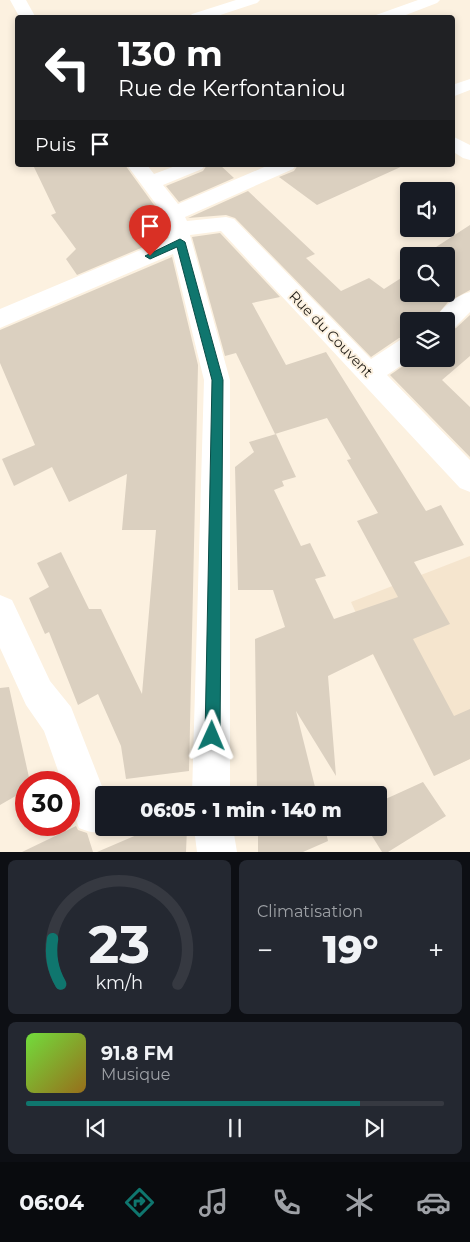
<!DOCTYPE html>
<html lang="fr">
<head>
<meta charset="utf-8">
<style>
	body { margin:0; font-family:Montserrat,sans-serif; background:#242831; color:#f1f3f6; height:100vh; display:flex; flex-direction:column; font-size:19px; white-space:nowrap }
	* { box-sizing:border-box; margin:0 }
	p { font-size:16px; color:#9ea1a6 }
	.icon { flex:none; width:28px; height:28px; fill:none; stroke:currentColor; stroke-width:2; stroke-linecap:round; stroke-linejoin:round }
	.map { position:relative; height:852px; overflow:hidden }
	.drawer { display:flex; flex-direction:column; gap:8px; padding:8px; background:#0d0f14; flex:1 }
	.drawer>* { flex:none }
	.hud { position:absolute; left:15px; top:15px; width:440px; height:152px; border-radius:5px; box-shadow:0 2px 8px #0003; background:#202124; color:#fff; overflow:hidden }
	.tools { position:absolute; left:400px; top:182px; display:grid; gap:10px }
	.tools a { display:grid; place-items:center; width:55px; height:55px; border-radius:5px; background:#171b24; box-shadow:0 2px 8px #0003; font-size:25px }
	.speed { position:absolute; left:15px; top:771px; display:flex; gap:10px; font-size:25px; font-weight:700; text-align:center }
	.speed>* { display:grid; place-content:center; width:65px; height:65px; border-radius:50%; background:#171b24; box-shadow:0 2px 8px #0003; line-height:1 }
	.speed .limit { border:8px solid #d22; background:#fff; color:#111 }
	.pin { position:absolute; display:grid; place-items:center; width:42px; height:42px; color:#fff; margin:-51px -21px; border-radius:50% 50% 50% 0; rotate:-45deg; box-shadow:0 0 5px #0007 }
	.pin .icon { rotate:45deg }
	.me { position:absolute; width:55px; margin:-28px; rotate:1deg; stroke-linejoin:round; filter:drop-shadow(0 0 4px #0008) }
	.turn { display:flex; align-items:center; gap:18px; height:105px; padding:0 20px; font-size:22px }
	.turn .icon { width:65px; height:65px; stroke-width:2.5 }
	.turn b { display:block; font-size:35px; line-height:42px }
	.then { display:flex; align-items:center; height:48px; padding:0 20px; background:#0003; gap:10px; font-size:19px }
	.big { font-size:38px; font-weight:800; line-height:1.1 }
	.drawer .card { flex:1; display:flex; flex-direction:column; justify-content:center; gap:8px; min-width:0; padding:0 18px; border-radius:8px; background:#242831 }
	.drawer .dial { align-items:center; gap:0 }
	.dial svg { height:130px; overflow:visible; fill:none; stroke:#363941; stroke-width:7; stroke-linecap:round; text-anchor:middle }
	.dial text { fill:#f1f3f6; stroke:none }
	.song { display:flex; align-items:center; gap:15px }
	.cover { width:60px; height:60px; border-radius:8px; background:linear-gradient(135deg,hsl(100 70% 55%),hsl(40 70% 35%)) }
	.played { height:5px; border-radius:2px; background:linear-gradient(90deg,#0f766e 80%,#363941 80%) }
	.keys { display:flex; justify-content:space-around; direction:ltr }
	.heat { display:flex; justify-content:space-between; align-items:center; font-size:28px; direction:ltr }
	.drawer .tiles { flex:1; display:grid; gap:8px; grid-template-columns:1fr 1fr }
	.card:last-child { grid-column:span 2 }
	.trip { position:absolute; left:95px; top:786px; width:292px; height:50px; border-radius:5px; background:#171b24; box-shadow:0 2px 8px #0003; font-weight:800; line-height:50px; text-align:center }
	.tab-bar { display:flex; height:80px; justify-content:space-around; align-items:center; background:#090b0e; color:#9ea1a6 }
	.tab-bar .icon { width:35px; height:35px }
	.tab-bar .on { color:#0f766e }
	.tab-bar b { font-size:22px; color:#f1f3f6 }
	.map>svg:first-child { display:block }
	.built { fill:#f5e5ce }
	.building { fill:#dbd0c0 }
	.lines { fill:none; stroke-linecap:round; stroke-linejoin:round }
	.street { fill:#fff; fill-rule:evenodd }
	.route { fill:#0f766e; stroke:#0a4d48 }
	.labels { text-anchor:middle; stroke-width:4; stroke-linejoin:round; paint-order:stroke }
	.street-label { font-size:14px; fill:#26221b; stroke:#fcf1e0 }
</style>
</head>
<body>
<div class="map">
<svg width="470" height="852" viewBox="0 0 470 852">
	<rect width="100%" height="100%" fill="#fcf1e0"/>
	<path class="built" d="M470 556V759L434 776 373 654 357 662 350 649 356 613 351 602Z"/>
	<path class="building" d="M33 165H125L162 216 167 237 77 275 66 259 76 249 51 215 56 213Z
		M207 165H220L234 178 179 202 166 186 203 171Z
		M298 165H405L317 205 279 177 294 171Z
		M248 191 315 254 306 258 341 291 369 278 384 289 409 273V294H446V256H435L442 251 436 247 470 225V290L448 302 432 321H409V336L399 338 371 357 235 218 226 215 188 218Z
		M220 233 280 297 252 303 286 365 326 352 426 511 441 505 464 545 414 562 450 624 413 639 454 716 470 709V759L434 776 373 654 328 676 336 776 296 711 317 795H257L255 639 285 627 273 590H238L235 467 254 452 249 442 276 434 296 477 282 481 284 486 274 490 301 546 310 543 326 576 315 579 334 619 398 597 357 521 378 513 347 460 351 459 327 418 275 434 236 353 225 356 192 237Z
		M172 257 198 365 189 771 126 779 121 746 98 694 78 705 49 632 45 634 29 598 49 587 37 563 61 552 89 609H101L142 694 156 530H122L127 474 69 502 52 467 14 486 2 459 35 445 0 363V330Z
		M470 315V356L442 380 470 407V457L390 375 413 359H446V332L456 328Z
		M9 687 30 782H26V790L0 805V688Z
		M423 782 446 816 388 852H382L367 828H379V802Z
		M76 826 78 830 87 833 93 852H22Z
		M153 828H187L186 852H97Z
		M258 828H325L328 841 303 852H258Z"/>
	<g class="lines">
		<path class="street" d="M10 0H26L36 18H20Z
			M236 0H260L257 3 211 18 189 17 192 14Z
			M418 0H440L437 3 398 18H375L376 15Z
			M470 79V90L452 97V85Z
			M452 136 470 145V160L463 158 452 151Z
			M127 165H147L154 174 178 165H205L202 169 163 185 178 204 269 165H296L293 169 185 217 187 221 226 217 234 219 371 359 400 340 409 338V359H411L387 375 470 460V492L460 488 221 231 190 235 230 380V795H192L204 380 173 254 0 328V309L169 238 164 215Z
			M470 292V312L455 327 446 330V321H434C441 308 455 296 470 292Z
			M0 595 12 600 50 681 71 707 105 794 107 795H104V828H116C101 834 94 834 79 828L69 801V782H62L44 731 26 705 0 648Z
			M194 828H233L237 852H197Z"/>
	</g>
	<path class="route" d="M180 239 185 242 223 380 220 736 218 741 212 743 207 741 205 736 212 380 177 247 150 259 145 256Z"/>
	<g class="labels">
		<g class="street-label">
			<text transform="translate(331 334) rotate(46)" y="5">Rue du Couvent</text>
		</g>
	</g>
</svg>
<div class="tools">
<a><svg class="icon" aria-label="sound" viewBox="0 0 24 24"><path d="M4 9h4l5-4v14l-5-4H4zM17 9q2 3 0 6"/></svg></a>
<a><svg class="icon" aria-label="search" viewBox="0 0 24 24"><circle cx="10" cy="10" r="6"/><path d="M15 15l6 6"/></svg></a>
<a><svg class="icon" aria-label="layers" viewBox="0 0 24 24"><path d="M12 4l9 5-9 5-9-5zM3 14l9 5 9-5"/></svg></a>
</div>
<div class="speed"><div class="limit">30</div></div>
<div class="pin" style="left:150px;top:256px;background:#d93025"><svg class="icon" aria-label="arrive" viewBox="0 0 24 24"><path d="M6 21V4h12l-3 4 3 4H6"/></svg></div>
<svg class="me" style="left:212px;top:736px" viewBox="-20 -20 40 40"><path d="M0-17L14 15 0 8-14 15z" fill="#0f766e" stroke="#fff" stroke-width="4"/></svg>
<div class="trip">06:05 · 1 min · 140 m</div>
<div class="hud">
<div class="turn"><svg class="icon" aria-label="left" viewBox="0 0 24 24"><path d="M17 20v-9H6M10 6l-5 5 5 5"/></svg><div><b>130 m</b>Rue de Kerfontaniou</div></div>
<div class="then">Puis<svg class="icon" aria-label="arrive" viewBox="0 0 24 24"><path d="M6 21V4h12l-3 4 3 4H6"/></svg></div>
</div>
</div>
<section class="drawer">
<div class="tiles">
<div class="card dial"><svg viewBox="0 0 100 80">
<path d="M14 69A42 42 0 1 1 86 69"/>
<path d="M14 69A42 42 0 0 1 9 41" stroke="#0f766e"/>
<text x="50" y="56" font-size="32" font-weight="700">23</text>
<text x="50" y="72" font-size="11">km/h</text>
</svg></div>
<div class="card"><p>Climatisation</p>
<div class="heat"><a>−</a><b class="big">19°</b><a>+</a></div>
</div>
<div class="card">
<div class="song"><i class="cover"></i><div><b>91.8 FM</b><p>Musique</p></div></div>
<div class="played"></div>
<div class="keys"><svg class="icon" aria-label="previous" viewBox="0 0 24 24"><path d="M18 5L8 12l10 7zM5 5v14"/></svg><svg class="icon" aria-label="pause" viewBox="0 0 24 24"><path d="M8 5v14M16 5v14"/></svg><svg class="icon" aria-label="next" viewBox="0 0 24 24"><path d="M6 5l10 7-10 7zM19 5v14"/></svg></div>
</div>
</div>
</section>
<nav class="tab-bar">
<b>06:04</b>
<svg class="icon on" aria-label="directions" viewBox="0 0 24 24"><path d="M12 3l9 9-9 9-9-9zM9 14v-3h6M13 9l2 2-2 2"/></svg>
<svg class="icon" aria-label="music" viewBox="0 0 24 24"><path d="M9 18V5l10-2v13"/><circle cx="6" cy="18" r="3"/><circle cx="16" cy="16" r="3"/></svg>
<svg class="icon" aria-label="phone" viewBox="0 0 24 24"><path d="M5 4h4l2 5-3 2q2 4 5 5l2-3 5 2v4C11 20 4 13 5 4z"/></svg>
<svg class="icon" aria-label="climate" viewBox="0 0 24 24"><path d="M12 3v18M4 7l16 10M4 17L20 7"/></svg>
<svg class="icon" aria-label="car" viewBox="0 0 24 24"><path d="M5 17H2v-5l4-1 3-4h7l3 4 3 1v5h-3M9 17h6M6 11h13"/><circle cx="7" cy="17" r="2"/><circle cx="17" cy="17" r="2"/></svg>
</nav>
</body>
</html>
